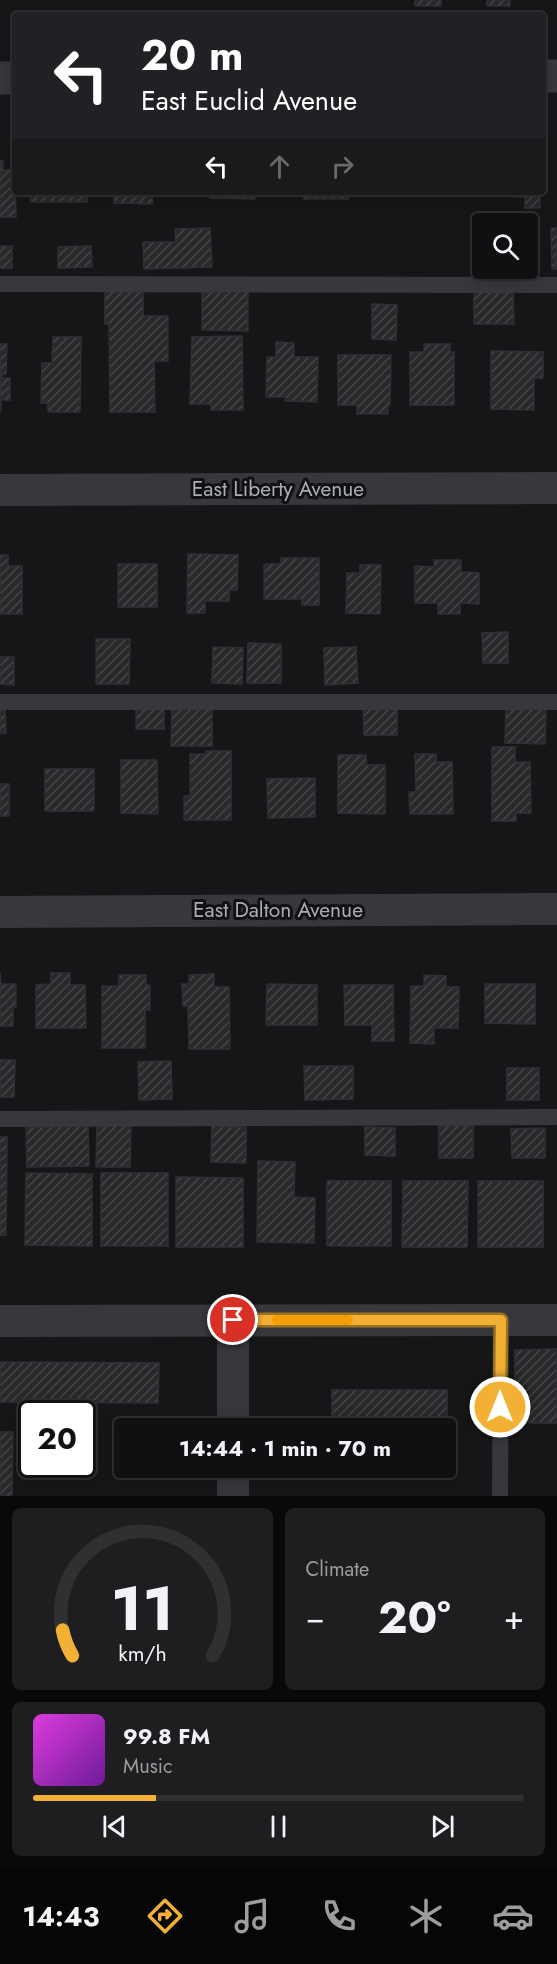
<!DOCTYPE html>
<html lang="en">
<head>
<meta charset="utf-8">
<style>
	body { margin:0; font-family:Jost,sans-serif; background:#1e1e20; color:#f1f3f6; height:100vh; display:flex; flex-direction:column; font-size:22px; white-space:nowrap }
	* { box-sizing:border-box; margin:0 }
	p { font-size:20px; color:#9c9d9f }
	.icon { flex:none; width:33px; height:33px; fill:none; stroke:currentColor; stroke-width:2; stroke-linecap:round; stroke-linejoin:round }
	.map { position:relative; height:1496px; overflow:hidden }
	.details { display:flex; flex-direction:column; gap:12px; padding:12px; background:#09090a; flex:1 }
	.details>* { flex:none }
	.hud { position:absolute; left:12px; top:12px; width:534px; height:183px; border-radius:6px; box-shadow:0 3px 15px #0003,0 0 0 2px #303032; background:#202124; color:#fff; overflow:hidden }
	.fabs { position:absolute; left:472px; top:213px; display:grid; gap:12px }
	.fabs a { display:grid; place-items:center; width:66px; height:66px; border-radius:6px; background:#101012; box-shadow:0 3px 15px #0003,0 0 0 2px #303032; font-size:30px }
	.speed { position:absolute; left:18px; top:1400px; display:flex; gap:12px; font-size:30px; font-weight:700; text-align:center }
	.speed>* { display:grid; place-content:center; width:78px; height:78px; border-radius:50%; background:#101012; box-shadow:0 3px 15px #0003,0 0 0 2px #303032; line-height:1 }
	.speed .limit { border:3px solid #111; border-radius:9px; background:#fff; color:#111 }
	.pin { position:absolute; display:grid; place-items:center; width:51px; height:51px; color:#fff; margin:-26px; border:3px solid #fff; border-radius:50%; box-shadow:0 2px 6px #0007 }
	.me { position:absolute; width:66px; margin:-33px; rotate:0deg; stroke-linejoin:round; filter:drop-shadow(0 0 4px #0008) }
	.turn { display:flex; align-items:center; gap:21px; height:126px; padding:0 30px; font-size:27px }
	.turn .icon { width:78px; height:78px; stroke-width:2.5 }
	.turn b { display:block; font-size:42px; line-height:51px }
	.lanes { display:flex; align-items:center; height:57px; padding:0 30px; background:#0003; justify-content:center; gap:30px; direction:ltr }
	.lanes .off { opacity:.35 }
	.big { font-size:45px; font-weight:700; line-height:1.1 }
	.details .card { flex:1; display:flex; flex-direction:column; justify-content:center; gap:9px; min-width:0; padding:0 21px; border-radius:9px; background:#1e1e20 }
	.details .dial { align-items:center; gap:0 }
	.dial svg { height:156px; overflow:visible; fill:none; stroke:#303032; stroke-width:7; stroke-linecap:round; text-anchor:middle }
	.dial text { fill:#f1f3f6; stroke:none }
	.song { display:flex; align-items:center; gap:18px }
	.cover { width:72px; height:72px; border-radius:9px; background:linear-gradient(135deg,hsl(300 70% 55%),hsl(280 70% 35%)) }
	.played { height:6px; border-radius:3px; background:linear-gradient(90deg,#f2b134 25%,#303032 25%) }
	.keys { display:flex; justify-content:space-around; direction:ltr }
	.heat { display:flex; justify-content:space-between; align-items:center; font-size:33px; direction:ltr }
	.details .tiles { flex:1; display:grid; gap:12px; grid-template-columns:1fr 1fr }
	.card:last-child { grid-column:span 2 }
	.trip { position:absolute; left:114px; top:1418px; width:342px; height:60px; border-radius:6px; background:#101012; box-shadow:0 3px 15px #0003,0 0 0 2px #303032; font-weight:700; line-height:60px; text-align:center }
	.tabs { display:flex; height:96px; justify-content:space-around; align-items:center; background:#060607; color:#9c9d9f }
	.tabs .icon { width:42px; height:42px }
	.tabs .on { color:#f2b134 }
	.tabs b { font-size:27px; color:#f1f3f6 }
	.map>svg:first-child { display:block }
	.building { fill:url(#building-hatch); stroke:#303034; stroke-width:1.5 }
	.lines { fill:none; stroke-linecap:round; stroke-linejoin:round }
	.service { stroke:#37383d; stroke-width:16 }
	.minor { stroke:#37383d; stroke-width:32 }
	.tertiary { stroke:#37383d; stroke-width:33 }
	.route-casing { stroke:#9d7322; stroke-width:15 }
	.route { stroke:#f2b134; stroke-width:10 }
	.slow { stroke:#f59e0b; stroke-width:10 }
	.labels { text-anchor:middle; stroke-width:6; stroke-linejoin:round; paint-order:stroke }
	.street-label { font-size:21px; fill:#a8adb8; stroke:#111113 }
</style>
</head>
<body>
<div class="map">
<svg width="557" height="1496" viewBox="0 0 557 1496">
	<defs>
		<pattern id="building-hatch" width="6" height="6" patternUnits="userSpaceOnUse" patternTransform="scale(1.5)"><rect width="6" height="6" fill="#29292c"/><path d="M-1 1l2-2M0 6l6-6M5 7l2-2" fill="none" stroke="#454548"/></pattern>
	</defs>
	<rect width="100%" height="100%" fill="#161618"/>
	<path class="building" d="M415 0H441V6H415Z
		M487 0H510V6H487Z
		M0 160 3 161V170H15L16 217H0Z
		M31 192H87V202H31Z
		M114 192H153L152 204 114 203Z
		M210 192H255V199L210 198Z
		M304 192H348V199H304Z
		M495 192H540V208H525V197L495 196Z
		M210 228 212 267 144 269 143 242H176L175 229Z
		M551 228H557V269H552Z
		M0 246H12V268H0Z
		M91 246 92 267 58 268V247Z
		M202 287 248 288V331L202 330Z
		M513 288 514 324H474V289Z
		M105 289H143V316H168V361H154L155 412H110L109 324H105Z
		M372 304 397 305 396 340 372 339Z
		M242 336 243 410H211V404H190L192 337Z
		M53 337H81L80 412H48V403H41L42 363H52Z
		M276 342 294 343V357H318L317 402 285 401 286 397H266L267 357H276Z
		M0 344H7L6 374H2V378H10V400H1V412Z
		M424 344H450V352H454V405H410V352H424Z
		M491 351 543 352V378H534V410L491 409Z
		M338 355H391L390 405H388V414H357V405H338Z
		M188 554 238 555 237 590H229V601H205V613H187Z
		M0 555H8V566H22V614H0Z
		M281 558H319V605H302V599H264V564H281Z
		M434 560H461V572L479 573V604L460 603V614H438V603H415V566L434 567Z
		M118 564H157V607H118Z
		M360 565H381L380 614 346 613 347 573H360Z
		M508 632V663H483L482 633Z
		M96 639H130L129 684H96Z
		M248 643 281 644V683H247Z
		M213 647 243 648 242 684 212 683Z
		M356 647 358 683 325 685 324 648Z
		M0 657H14V685L0 684Z
		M136 705H164V729H136Z
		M172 705 212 706V746H171Z
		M506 705 546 706 545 744 505 743Z
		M5 706 6 733H0V707Z
		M363 706H397V735H364Z
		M492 747H515V762H530L531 813H516V821H492Z
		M206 751H231V820H184V796H190V754H206Z
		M415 754H436V762H452L453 814H410L409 792H416Z
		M338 755H366V765H385V814L338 813Z
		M121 760H157L158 814 121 813Z
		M45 769H94V811H45Z
		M315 778V817L268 818 267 779Z
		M0 784H9V816H0Z
		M0 973 1 984H16V1007H13V1026H0Z
		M51 973H70V985H85L86 1028H36V985L51 984Z
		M214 974V987H229L230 1049H189L188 1006H183L182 984H189V975Z
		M119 975H146V985H150V1010H145V1048H102V986H119Z
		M424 975 446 976V987H459L458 1028H434V1044L410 1043 411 986H424Z
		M267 984 317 985V1025H266Z
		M485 984H535V1024L485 1023Z
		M344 985H393L394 1041H372V1025H345Z
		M0 1060H15L14 1097H0Z
		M171 1061 172 1099 139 1100 138 1062Z
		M304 1066H353V1099L305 1100Z
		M507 1068H539V1100H507Z
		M97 1123 131 1124 130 1167H96Z
		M473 1125V1158H439V1126Z
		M88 1126 89 1166 27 1167 26 1127Z
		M212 1126 246 1127V1163L211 1162Z
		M365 1127 395 1128V1156L365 1155Z
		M545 1128V1158H512L511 1129Z
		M0 1137H7L6 1235H0Z
		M258 1161 295 1162 294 1197 315 1198 314 1243 257 1242Z
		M26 1173 92 1174V1246L25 1245Z
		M101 1173H168V1246H101Z
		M176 1177 243 1178V1247H176Z
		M327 1181H391V1246H327Z
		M403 1181H468L467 1247H402Z
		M478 1181H543V1247H478Z
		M556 1349 557 1423H515V1350Z
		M0 1362 159 1363 158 1403 0 1402Z
		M332 1390H447V1441H446V1428H332Z
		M0 1432H13L12 1496H0Z"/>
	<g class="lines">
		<path class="service" d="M0 284 557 285
			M0 702H557
			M0 1119 557 1117
			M500 1496 501 1320"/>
		<path class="minor" d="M0 490 557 488
			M0 912 557 909
			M233 1320V1428
			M0 1321 557 1320
			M233 1467V1496"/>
		<path class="tertiary" d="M543 76H557
			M0 78H15"/>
	</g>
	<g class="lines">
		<g class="route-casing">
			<path id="route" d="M233 1320H501L500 1407"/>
		</g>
		<use href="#route" class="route"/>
		<path class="slow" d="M277 1320H348"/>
	</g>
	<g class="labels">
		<g class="street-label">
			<text x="278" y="496">East Liberty Avenue</text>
			<text x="278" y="917">East Dalton Avenue</text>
		</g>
	</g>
</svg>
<div class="fabs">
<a><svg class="icon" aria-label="search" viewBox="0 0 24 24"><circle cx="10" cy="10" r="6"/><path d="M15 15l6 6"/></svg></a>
</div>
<div class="speed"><div class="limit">20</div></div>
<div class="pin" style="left:233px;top:1320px;background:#d93025"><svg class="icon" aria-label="arrive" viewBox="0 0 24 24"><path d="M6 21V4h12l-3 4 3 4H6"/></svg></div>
<svg class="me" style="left:500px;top:1407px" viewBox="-20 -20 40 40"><circle r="17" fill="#f2b134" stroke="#fff" stroke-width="3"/><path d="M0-11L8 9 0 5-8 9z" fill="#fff"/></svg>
<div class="trip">14:44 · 1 min · 70 m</div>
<div class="hud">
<div class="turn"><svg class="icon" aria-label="left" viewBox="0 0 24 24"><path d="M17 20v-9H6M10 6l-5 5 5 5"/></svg><div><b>20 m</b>East Euclid Avenue</div></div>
<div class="lanes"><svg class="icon" aria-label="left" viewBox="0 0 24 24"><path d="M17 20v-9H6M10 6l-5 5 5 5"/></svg><svg class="icon off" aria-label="ahead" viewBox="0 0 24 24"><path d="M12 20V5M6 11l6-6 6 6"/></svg><svg class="icon off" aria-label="right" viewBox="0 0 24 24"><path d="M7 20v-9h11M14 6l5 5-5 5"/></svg></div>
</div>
</div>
<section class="details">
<div class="tiles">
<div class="card dial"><svg viewBox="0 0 100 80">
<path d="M14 69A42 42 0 1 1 86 69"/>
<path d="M14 69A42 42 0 0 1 9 56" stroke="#f2b134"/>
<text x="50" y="56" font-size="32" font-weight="700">11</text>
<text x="50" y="72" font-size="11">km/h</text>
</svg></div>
<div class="card"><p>Climate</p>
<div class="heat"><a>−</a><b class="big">20°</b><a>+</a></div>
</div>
<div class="card">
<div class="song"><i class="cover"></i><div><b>99.8 FM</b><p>Music</p></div></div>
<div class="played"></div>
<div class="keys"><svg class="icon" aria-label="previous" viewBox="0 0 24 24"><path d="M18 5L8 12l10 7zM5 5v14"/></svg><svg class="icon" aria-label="pause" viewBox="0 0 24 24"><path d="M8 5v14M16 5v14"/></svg><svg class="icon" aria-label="next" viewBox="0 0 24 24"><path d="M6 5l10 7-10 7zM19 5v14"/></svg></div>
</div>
</div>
</section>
<nav class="tabs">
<b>14:43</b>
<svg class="icon on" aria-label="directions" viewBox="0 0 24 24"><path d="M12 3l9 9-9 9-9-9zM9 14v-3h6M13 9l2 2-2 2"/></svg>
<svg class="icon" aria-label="music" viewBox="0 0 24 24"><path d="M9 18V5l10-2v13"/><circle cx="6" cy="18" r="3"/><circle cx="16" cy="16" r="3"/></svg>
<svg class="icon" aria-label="phone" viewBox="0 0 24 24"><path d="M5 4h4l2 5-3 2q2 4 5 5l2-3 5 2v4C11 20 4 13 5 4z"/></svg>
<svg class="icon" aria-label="climate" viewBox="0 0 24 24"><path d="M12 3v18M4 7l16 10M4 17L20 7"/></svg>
<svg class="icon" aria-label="car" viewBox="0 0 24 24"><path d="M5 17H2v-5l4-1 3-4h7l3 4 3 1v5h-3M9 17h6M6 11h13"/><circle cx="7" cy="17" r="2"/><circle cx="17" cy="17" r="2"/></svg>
</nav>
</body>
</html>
